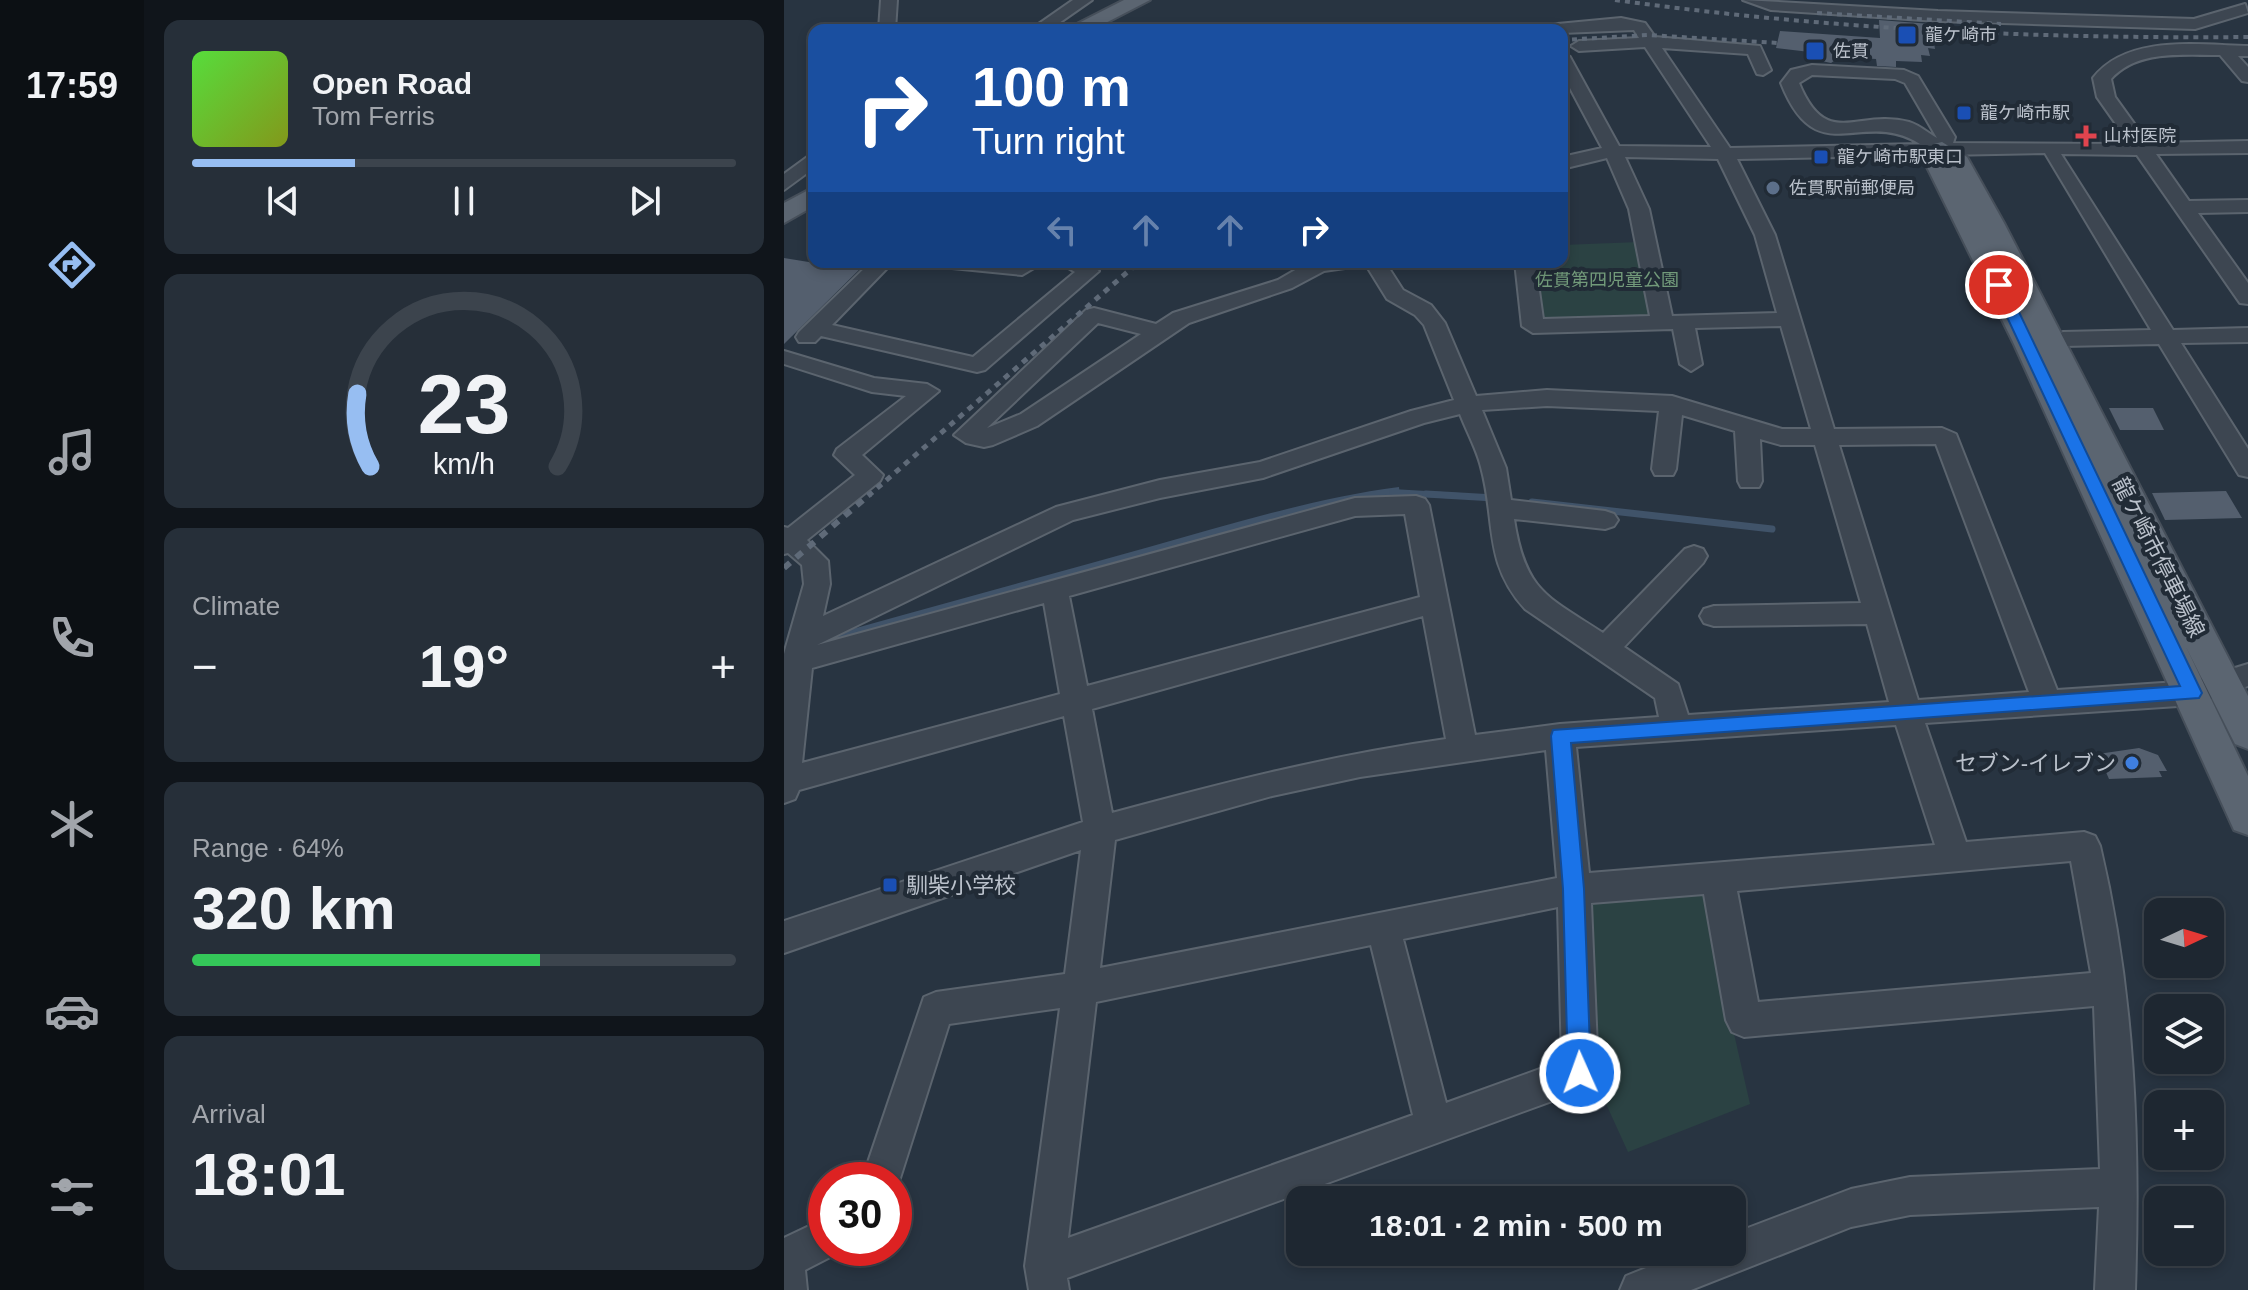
<!DOCTYPE html>
<html lang="en">
<head>
<meta charset="utf-8">
<style>
	body { margin:0; font-family:Arial,"Noto Sans JP",sans-serif; background:#262f39; color:#f1f3f6; height:100vh; display:flex; flex-direction:column; font-size:30px; white-space:nowrap }
	* { box-sizing:border-box; margin:0 }
	p { font-size:26px; color:#a1a5ab }
	.icon { flex:none; width:44px; height:44px; fill:none; stroke:currentColor; stroke-width:2; stroke-linecap:round; stroke-linejoin:round }
	.map { position:relative; flex:1; overflow:hidden }
	.drawer { display:flex; flex-direction:column; gap:20px; padding:20px; background:#10151b; width:640px }
	.drawer>* { flex:none }
	.top-card { position:absolute; left:24px; top:24px; width:760px; height:244px; border-radius:16px; box-shadow:0 4px 12px #0003,0 0 0 2px #3c444d; background:#1a4fa0; color:#fff; overflow:hidden }
	.needle { width:52px; rotate:86deg }
	.buttons { position:absolute; left:1360px; top:898px; display:grid; gap:16px }
	.buttons a { display:grid; place-items:center; width:80px; height:80px; border-radius:16px; background:#1e2731; box-shadow:0 4px 12px #0003,0 0 0 2px #3c444d; font-size:40px }
	.speed { position:absolute; left:24px; top:1162px; display:flex; gap:16px; font-size:40px; font-weight:700; text-align:center }
	.speed>* { display:grid; place-content:center; width:104px; height:104px; border-radius:50%; background:#1e2731; box-shadow:0 4px 12px #0003,0 0 0 2px #3c444d; line-height:1 }
	.speed .limit { border:12px solid #d22; background:#fff; color:#111 }
	.pin { position:absolute; display:grid; place-items:center; width:68px; height:68px; color:#fff; margin:-34px; border:4px solid #fff; border-radius:50%; box-shadow:0 2px 8px #0007 }
	.me { position:absolute; width:88px; margin:-44px; rotate:358deg; stroke-linejoin:round; filter:drop-shadow(0 0 6px #0008) }
	.turn { display:flex; align-items:center; gap:28px; height:168px; padding:0 32px; font-size:36px }
	.turn .icon { width:104px; height:104px; stroke-width:2.5 }
	.turn b { display:block; font-size:56px; line-height:68px }
	.lanes { display:flex; align-items:center; height:76px; padding:0 32px; background:#0003; justify-content:center; gap:40px; direction:ltr }
	.lanes .off { opacity:.35 }
	.big { font-size:60px; font-weight:800; line-height:1.1 }
	.drawer .card { flex:1; display:flex; flex-direction:column; justify-content:center; gap:12px; min-width:0; padding:0 28px; border-radius:16px; background:#262f39 }
	.drawer .dial { align-items:center; gap:0 }
	.dial svg { height:208px; overflow:visible; fill:none; stroke:#3c444d; stroke-width:7; stroke-linecap:round; text-anchor:middle }
	.dial text { fill:#f1f3f6; stroke:none }
	.song { display:flex; align-items:center; gap:24px }
	.cover { width:96px; height:96px; border-radius:12px; background:linear-gradient(135deg,hsl(110 70% 55%),hsl(70 70% 35%)) }
	.played { height:8px; border-radius:4px; background:linear-gradient(90deg,#97bef2 30%,#3c444d 30%) }
	.keys { display:flex; justify-content:space-around; direction:ltr }
	.heat { display:flex; justify-content:space-between; align-items:center; font-size:44px; direction:ltr }
	.charge { height:12px; border-radius:6px; background:linear-gradient(90deg,#34c759 64%,#3c444d 0) }
	.trip { position:absolute; left:502px; top:1186px; width:460px; height:80px; border-radius:16px; background:#1e2731; box-shadow:0 4px 12px #0003,0 0 0 2px #3c444d; font-weight:800; line-height:80px; text-align:center }
	main { display:flex; flex:1; min-height:0 }
	.tabs { display:flex; flex-direction:column; width:144px; justify-content:space-around; align-items:center; background:#0c1014; color:#a1a5ab }
	.tabs .icon { width:56px; height:56px }
	.tabs .selected { color:#97bef2 }
	.tabs b { font-size:36px; color:#f1f3f6 }
	.map>svg:first-child { display:block }
	.green { fill:#2b4243 }
	.water { fill:#405369 }
	.lines { fill:none; stroke-linecap:round; stroke-linejoin:round }
	.stream-far1 { stroke:#405369; stroke-width:6 }
	.stream { stroke:#405369; stroke-width:7 }
	.building { fill:#545f6e }
	.minor-casing { stroke:#5b646e; stroke-width:4 }
	.major-casing { stroke:#464f5a; stroke-width:4 }
	.minor { fill:#3d4651; fill-rule:evenodd }
	.major { fill:#5b6571; fill-rule:evenodd }
	.rail-far2 { stroke:#5f6a78; stroke-width:4; stroke-dasharray:5 5; stroke-linecap:butt }
	.rail-far1 { stroke:#5f6a78; stroke-width:5; stroke-dasharray:6 6; stroke-linecap:butt }
	.rail { stroke:#5f6a78; stroke-width:6; stroke-dasharray:8 8; stroke-linecap:butt }
	.route { fill:#1a73e8; stroke:#114b97; stroke-width:2 }
	.transit-dot { fill:#1a4fb4; stroke:#212b36; stroke-width:3 }
	.health-dot { fill:#e0444e; stroke:#212b36; stroke-width:3 }
	.service-dot { fill:#5c6f8a; stroke:#212b36; stroke-width:3 }
	.shop-dot { fill:#3f7fe0; stroke:#212b36; stroke-width:3 }
	.labels { text-anchor:middle; stroke-width:8; stroke-linejoin:round; paint-order:stroke }
	.far-poi-label { font-size:18px; fill:#bac1cb; stroke:#212b36; text-anchor:start }
	.far-park-label { font-size:18px; fill:#729a7a; stroke:#212b36 }
	.street-label { font-size:22px; fill:#bac1cb; stroke:#212b36 }
	.poi-label { font-size:22px; fill:#bac1cb; stroke:#212b36; text-anchor:end }
</style>
</head>
<body>
<main>
<nav class="tabs">
<b>17:59</b>
<svg class="icon selected" aria-label="directions" viewBox="0 0 24 24"><path d="M12 3l9 9-9 9-9-9zM9 14v-3h6M13 9l2 2-2 2"/></svg>
<svg class="icon" aria-label="music" viewBox="0 0 24 24"><path d="M9 18V5l10-2v13"/><circle cx="6" cy="18" r="3"/><circle cx="16" cy="16" r="3"/></svg>
<svg class="icon" aria-label="phone" viewBox="0 0 24 24"><path d="M5 4h4l2 5-3 2q2 4 5 5l2-3 5 2v4C11 20 4 13 5 4z"/></svg>
<svg class="icon" aria-label="climate" viewBox="0 0 24 24"><path d="M12 3v18M4 7l16 10M4 17L20 7"/></svg>
<svg class="icon" aria-label="car" viewBox="0 0 24 24"><path d="M5 17H2v-5l4-1 3-4h7l3 4 3 1v5h-3M9 17h6M6 11h13"/><circle cx="7" cy="17" r="2"/><circle cx="17" cy="17" r="2"/></svg>
<svg class="icon" aria-label="filters" viewBox="0 0 24 24"><path d="M4 7h16M4 17h16"/><circle cx="9" cy="7" r="2"/><circle cx="15" cy="17" r="2"/></svg>
</nav>
<section class="drawer">
<div class="card">
<div class="song"><i class="cover"></i><div><b>Open Road</b><p>Tom Ferris</p></div></div>
<div class="played"></div>
<div class="keys"><svg class="icon" aria-label="previous" viewBox="0 0 24 24"><path d="M18 5L8 12l10 7zM5 5v14"/></svg><svg class="icon" aria-label="pause" viewBox="0 0 24 24"><path d="M8 5v14M16 5v14"/></svg><svg class="icon" aria-label="next" viewBox="0 0 24 24"><path d="M6 5l10 7-10 7zM19 5v14"/></svg></div>
</div>
<div class="card dial"><svg viewBox="0 0 100 80">
<path d="M14 69A42 42 0 1 1 86 69"/>
<path d="M14 69A42 42 0 0 1 9 41" stroke="#97bef2"/>
<text x="50" y="56" font-size="32" font-weight="700">23</text>
<text x="50" y="72" font-size="11">km/h</text>
</svg></div>
<div class="card"><p>Climate</p>
<div class="heat"><a>−</a><b class="big">19°</b><a>+</a></div>
</div>
<div class="card"><p>Range · 64%</p><b class="big">320 km</b><div class="charge"></div></div>
<div class="card"><p>Arrival</p><b class="big">18:01</b></div>
</section>
<div class="map">
<svg width="1464" height="1290" viewBox="0 0 1464 1290">
	<rect width="100%" height="100%" fill="#283441"/>
	<path class="green" d="M855 242 867 317 762 320 756 317 754 276 748 262H778V245Z
		M925 890 948 1025 966 1104 844 1152 813 1084 801 901Z"/>
	<path class="water" d="M615 487 616 497 0 658V648C122 614 243 581 365 547 448 524 530 498 615 487Z"/>
	<g class="lines">
		<path class="stream-far1" d="M608 492 676 496"/>
		<path class="stream" d="M642 494 710 498
			M748 502 988 529"/>
	</g>
	<path class="building" d="M1095 20 1147 24 1151 49 1144 48 1146 56 1137 55 1138 62 1112 61V67L1093 66 1092 59 1077 58V42L1047 63 1033 60 1034 53 992 48 996 31 1096 38Z
		M0 258 37 264 80 265 0 344Z
		M1325 408H1369L1380 430H1336Z
		M1442 491 1458 518 1381 520 1368 493Z
		M1355 748 1374 755 1383 771H1375L1378 777 1325 779 1314 754Z"/>
	<g class="lines">
		<g class="minor-casing">
			<path id="minor" d="M97 0H113L111 30H95Z
				M289 0H308L265 30H246Z
				M959 0 1154 11 1410 19 1461 4 1464 13 1411 29 1154 21 987 10Z
				M837 18 861 23 871 37 976 46 987 70 979 75 973 74 964 54 878 48 946 148 1136 144C1077 107 1033 174 997 83L1007 70 1028 65 1120 70 1134 76 1171 137 1169 143 1346 144 1313 97 1309 78C1343 34 1415 45 1464 46V56H1454L1464 67V82L1458 81 1436 55H1428C1393 55 1352 51 1327 79L1331 97 1364 143 1464 141V153L1372 154 1405 201 1464 200V212L1414 213 1464 283V304L1456 303 1353 155 1277 154 1389 330 1464 328V342L1397 343 1464 449V477L1455 475 1375 344 1279 346 1268 339 1279 332 1367 330 1261 153 953 159 991 235 1050 429 1158 428 1172 434 1273 690 1409 681 1464 664V686L1409 705 1141 723 1182 842 1300 832 1311 836 1316 846C1351 993 1356 1140 1351 1290H1311L1315 1207 1126 1215 1067 1227 907 1290H836L842 1276 902 1252H948V1234L1067 1189 1126 1177 1316 1169 1310 1006 960 1037 948 1032 942 1020 920 894 807 903 814 1073 809 1086 283 1278 285 1290H245L241 1266 276 1008 165 1024 111 1194 110 1180H78L140 997 152 992 281 974 297 850 0 953V921L299 822 280 716 15 790 11 799 0 803V654L20 584 18 565 4 553 0 554V527L4 528 71 475 50 455 53 449 122 396 88 392 0 364V351L90 378 143 384 155 391 78 455 99 475 96 481 23 540 44 561 46 584 39 616 272 507 376 480 476 462 627 411 670 400 640 325 631 315 603 299 582 265 540 271 508 288 405 323 253 426 209 445 200 447 182 443 170 435 302 310 310 308 372 324 389 313 494 280 525 262H601L619 290 647 305 661 323 692 396 763 390 888 396 998 429H1027L997 326 911 328 918 364 907 371 896 364 889 329 749 333 738 326 731 262H751L759 319 866 316 845 209 823 158 778 169V157L818 148 778 73V52L786 57 835 146 927 147 861 47 795 51 787 46 795 41 855 38 850 30 778 33V30H755L763 25ZM1028 75 1111 79 1121 83 1153 138C1144 133 1135 125 1125 122 1073 108 1043 151 1015 83ZM841 157 934 159 971 235 993 313 888 316 865 209ZM314 323 357 334 237 414 203 428ZM763 406 875 411 868 469 871 475H889L892 469 898 415 951 431 954 481 957 487H975L978 481 976 439 997 445H1031L1077 603 930 606 920 609 916 616 920 623 930 626 1083 624 1105 702 904 715 894 684 840 647 919 563 923 556 919 549 910 546 901 549 819 633C762 596 741 591 730 519L821 529 830 526 834 520 830 514 821 511 727 500 722 468 698 410ZM676 414C683 432 693 450 697 467 712 521 699 563 741 609L871 698 875 717 776 724 691 735 645 505 641 499 632 496 571 498 33 645 289 520 376 498 479 478 640 423ZM1152 444 1245 692 1134 700 1055 445ZM621 514 636 597 303 686 285 596 571 516ZM260 603 276 694 18 763 28 668ZM639 616 662 739C548 755 439 783 328 813L308 709ZM1112 725 1151 845 805 873 792 747ZM762 750 773 878 316 968 331 840 488 796 576 777ZM1287 861 1307 973 974 1002 953 891ZM774 907 778 1061 662 1103 619 939ZM587 945 629 1115 284 1238 312 1002Z
				M30 152V168L0 190V174Z
				M87 262H109L48 325 189 357 291 272 275 262H302L315 271 201 370 193 372 37 336 31 342H15L12 337 15 332Z
				M158 262H260L238 275 168 268Z
				M42 1218V1248H58L56 1252 21 1270 23 1290H0V1238Z"/>
		</g>
		<g class="major-casing">
			<path id="major" d="M340 0H366L308 30H281Z
				M1158 142 1183 157 1220 223 1464 696V749L1451 744 1402 647 1464 776V835L1450 830 1229 342 1141 163 1150 144Z
				M30 187V206L0 223V203Z"/>
		</g>
		<use href="#minor" class="minor"/>
		<use href="#major" class="major"/>
		<path class="rail-far2" d="M831 0C1042 29 1252 39 1464 37
			M1033 13 1217 24
			M778 40 864 35 994 43"/>
		<path class="rail-far1" d="M84 496 355 262"/>
		<path class="rail" d="M0 568 86 494"/>
	</g>
	<path class="route" d="M1215 281 1222 285 1418 693 1415 698 787 743 800 889 807 1073 804 1081 796 1085 787 1081 784 1073 779 889 767 736 769 730 1396 686 1208 285Z"/>
	<g class="transit-dot">
		<rect x="1113" y="25" width="20" height="20" rx="4"/>
		<rect x="1021" y="41" width="20" height="20" rx="4"/>
		<rect x="1172" y="105" width="16" height="16" rx="4"/>
		<rect x="1029" y="149" width="16" height="16" rx="4"/>
		<rect x="98" y="877" width="16" height="16" rx="4"/>
	</g>
	<path class="health-dot" d="M1298 124h8v8h8v8h-8v8h-8v-8h-8v-8h8z"/>
	<circle class="service-dot" cx="989" cy="188" r="8"/>
	<circle class="shop-dot" cx="1348" cy="763" r="8"/>
	<g class="labels">
		<g class="far-poi-label">
			<text x="1141" y="41">龍ケ崎市</text>
			<text x="1049" y="57">佐貫</text>
			<text x="1196" y="119">龍ケ崎市駅</text>
			<text x="1320" y="142">山村医院</text>
			<text x="1053" y="163">龍ケ崎市駅東口</text>
			<text x="1005" y="194">佐貫駅前郵便局</text>
		</g>
		<g class="far-park-label">
			<text x="823" y="286">佐貫第四児童公園</text>
		</g>
		<g class="street-label">
			<text transform="translate(1375 557) rotate(63)" y="8">龍ケ崎市停車場線</text>
		</g>
		<g class="poi-label">
			<text x="1332" y="771">セブン-イレブン</text>
			<text x="122" y="893" text-anchor="start">馴柴小学校</text>
		</g>
	</g>
</svg>
<div class="buttons">
<a><svg class="needle" viewBox="-14 -14 28 28"><path d="M0-13l5 13h-10z" fill="#e53935"/><path d="M0 13l5-13h-10z" fill="#a1a5ab"/></svg></a>
<a><svg class="icon" aria-label="layers" viewBox="0 0 24 24"><path d="M12 4l9 5-9 5-9-5zM3 14l9 5 9-5"/></svg></a>
<a>+</a>
<a>−</a>
</div>
<div class="speed"><div class="limit">30</div></div>
<div class="pin" style="left:1215px;top:285px;background:#d93025"><svg class="icon" aria-label="arrive" viewBox="0 0 24 24"><path d="M6 21V4h12l-3 4 3 4H6"/></svg></div>
<svg class="me" style="left:796px;top:1073px" viewBox="-20 -20 40 40"><circle r="17" fill="#1a73e8" stroke="#fff" stroke-width="3"/><path d="M0-11L8 9 0 5-8 9z" fill="#fff"/></svg>
<div class="trip">18:01 · 2 min · 500 m</div>
<div class="top-card">
<div class="turn"><svg class="icon" aria-label="right" viewBox="0 0 24 24"><path d="M7 20v-9h11M14 6l5 5-5 5"/></svg><div><b>100 m</b>Turn right</div></div>
<div class="lanes"><svg class="icon off" aria-label="left" viewBox="0 0 24 24"><path d="M17 20v-9H6M10 6l-5 5 5 5"/></svg><svg class="icon off" aria-label="ahead" viewBox="0 0 24 24"><path d="M12 20V5M6 11l6-6 6 6"/></svg><svg class="icon off" aria-label="ahead" viewBox="0 0 24 24"><path d="M12 20V5M6 11l6-6 6 6"/></svg><svg class="icon" aria-label="right" viewBox="0 0 24 24"><path d="M7 20v-9h11M14 6l5 5-5 5"/></svg></div>
</div>
</div>
</main>
</body>
</html>
